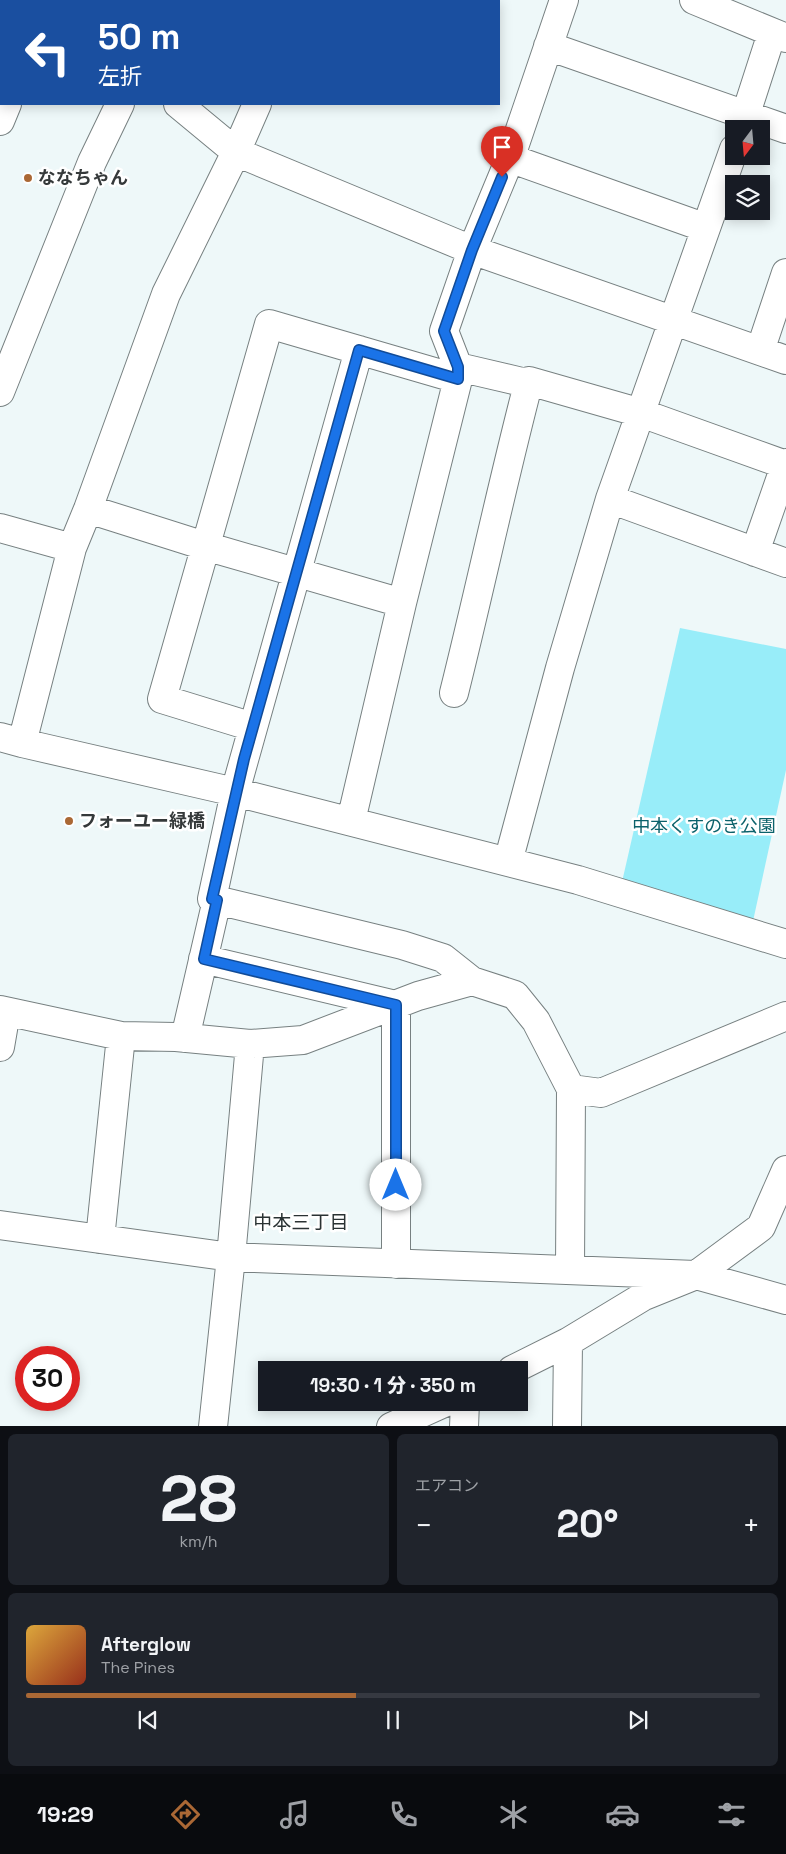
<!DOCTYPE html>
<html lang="ja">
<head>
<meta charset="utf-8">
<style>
	body { margin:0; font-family:"Space Grotesk","Noto Sans JP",sans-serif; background:#20242c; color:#f1f3f6; height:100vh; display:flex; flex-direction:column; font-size:19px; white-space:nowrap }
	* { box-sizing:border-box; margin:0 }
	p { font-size:16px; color:#9ea1a6 }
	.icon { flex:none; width:28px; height:28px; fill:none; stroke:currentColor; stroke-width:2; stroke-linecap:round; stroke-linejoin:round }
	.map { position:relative; height:1426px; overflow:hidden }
	.panel { display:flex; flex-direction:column; gap:8px; padding:8px; background:#0d0f14; flex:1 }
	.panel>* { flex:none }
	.top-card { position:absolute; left:0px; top:0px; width:500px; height:105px; box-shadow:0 2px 12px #0003; background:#1a4fa0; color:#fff; overflow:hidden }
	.needle { width:32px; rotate:196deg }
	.controls { position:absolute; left:725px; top:120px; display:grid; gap:10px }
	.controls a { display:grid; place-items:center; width:45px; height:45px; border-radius:0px; background:#171b24; box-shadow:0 2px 12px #0003; font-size:25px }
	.speed { position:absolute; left:15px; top:1346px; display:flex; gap:10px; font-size:25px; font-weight:700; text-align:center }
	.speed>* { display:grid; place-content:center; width:65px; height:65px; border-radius:50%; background:#171b24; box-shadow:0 2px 12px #0003; line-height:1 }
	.speed .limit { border:8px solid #d22; background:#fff; color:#111 }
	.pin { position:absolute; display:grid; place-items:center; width:42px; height:42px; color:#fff; margin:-51px -21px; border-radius:50% 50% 50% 0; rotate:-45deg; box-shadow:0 0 5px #0007 }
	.pin .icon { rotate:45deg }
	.me { position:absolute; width:55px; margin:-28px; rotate:0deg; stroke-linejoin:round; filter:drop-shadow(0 0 4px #0008) }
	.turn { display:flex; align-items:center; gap:18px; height:105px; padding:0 15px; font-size:22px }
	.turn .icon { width:65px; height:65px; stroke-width:2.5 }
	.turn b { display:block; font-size:35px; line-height:42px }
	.big { font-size:38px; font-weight:800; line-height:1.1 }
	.panel .widget { flex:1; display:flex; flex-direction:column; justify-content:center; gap:8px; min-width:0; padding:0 18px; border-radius:8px; background:#20242c }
	.panel .dial { align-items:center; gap:0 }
	.dial b { font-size:65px; line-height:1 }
	.song { display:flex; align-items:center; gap:15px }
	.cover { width:60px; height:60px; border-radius:8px; background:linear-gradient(135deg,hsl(40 70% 55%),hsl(10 70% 35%)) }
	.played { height:5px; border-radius:2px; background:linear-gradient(90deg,#aa6835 45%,#363941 45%) }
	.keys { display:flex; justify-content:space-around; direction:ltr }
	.heat { display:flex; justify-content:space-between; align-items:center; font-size:28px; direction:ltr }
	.panel .tiles { flex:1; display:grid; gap:8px; grid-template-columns:1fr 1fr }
	.widget:last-child { grid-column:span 2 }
	.trip { position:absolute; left:258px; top:1361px; width:270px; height:50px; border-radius:0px; background:#171b24; box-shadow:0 2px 12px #0003; font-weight:800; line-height:50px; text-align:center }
	.menu { display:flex; height:80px; justify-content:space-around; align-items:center; background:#090b0e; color:#9ea1a6 }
	.menu .icon { width:35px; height:35px }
	.menu .selected { color:#aa6835 }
	.menu b { font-size:22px; color:#f1f3f6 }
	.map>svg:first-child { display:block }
	.green { fill:#98edf9 }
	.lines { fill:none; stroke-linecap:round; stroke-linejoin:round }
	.minor-casing { stroke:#778081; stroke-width:30 }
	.major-casing { stroke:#778081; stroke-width:30 }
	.minor { stroke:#fff; stroke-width:28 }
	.major { stroke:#fff; stroke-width:28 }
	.route-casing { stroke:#114b97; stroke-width:12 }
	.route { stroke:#1a73e8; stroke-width:9 }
	.poi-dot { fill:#aa6835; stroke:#fff; stroke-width:2 }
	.labels { text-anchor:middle; stroke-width:5; stroke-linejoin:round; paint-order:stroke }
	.poi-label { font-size:18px; font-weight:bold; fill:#35393a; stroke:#fff; text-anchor:start }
	.park-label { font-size:18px; fill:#0b626b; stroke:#fff }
	.neighbourhood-label { font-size:19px; fill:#2a3233; stroke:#fff }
</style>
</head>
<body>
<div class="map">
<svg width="786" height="1427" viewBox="0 0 786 1427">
	<rect width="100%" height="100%" fill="#eef8f9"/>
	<path class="green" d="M680 628 786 649V770L753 921 622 882Z"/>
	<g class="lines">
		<g class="minor-casing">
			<path id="minor" d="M694 0 786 38
				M303 1V0
				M548 46 786 129
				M178 104 236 152 472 250 786 360
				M741 129 772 33
				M509 158 706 228
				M359 350 235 792 212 899 402 945 443 958 472 981 515 995 536 1021 571 1089 601 1093 786 1016
				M760 351 786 273
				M458 367 522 382 529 381 641 413 786 465
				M0 392 92 162 120 104
				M610 499 786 563
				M88 509 205 546 402 603
				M0 528 72 548
				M755 552 786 463
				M454 693C480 589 502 484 529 381
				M253 727 162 699 269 324 458 379
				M0 737 22 743 235 792 578 880 786 944
				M22 743 72 548 88 509 166 294 236 152 257 104
				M351 821 402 603 458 379V367L444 331 472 250 511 156 564 0
				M508 862 560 668 610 499 734 149
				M203 959 396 1005V1264
				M0 1010 121 1036 176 1037 250 1044 303 1040 418 996 472 981
				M185 1038 217 900
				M0 1047 6 1012
				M0 1225 231 1257 696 1275 786 1300
				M100 1239 121 1036
				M570 1270 571 1089
				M512 1370 568 1342 644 1296 696 1275 761 1227 786 1170
				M213 1427 231 1257 250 1044
				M391 1427 446 1402
				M464 1427 465 1402
				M567 1427 568 1342"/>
		</g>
		<g class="major-casing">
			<path id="major" d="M11 1 12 0
				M48 1 49 0
				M0 30 1 27
				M0 121 7 104"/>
		</g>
		<use href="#minor" class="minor"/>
		<use href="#major" class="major"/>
	</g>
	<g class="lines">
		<g class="route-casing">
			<path id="route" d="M396 1185V1005L204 959 217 900 212 899 244 759 359 350 458 379V367L444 331 472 250 502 177"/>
		</g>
		<use href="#route" class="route"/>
	</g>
	<g class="poi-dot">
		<circle cx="28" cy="178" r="5"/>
		<circle cx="69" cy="821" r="5"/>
	</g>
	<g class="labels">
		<g class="poi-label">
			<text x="38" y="184">ななちゃん</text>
			<text x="79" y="827">フォーユー緑橋</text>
		</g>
		<g class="park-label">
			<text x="704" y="832">中本くすのき公園</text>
		</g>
		<g class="neighbourhood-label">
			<text x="301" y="1229">中本三丁目</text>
		</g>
	</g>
</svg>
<div class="controls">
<a><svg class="needle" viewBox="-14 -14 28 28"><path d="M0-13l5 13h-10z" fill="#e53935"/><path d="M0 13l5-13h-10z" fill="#9ea1a6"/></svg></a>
<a><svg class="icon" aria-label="layers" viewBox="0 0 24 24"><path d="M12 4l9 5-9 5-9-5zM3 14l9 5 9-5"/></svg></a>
</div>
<div class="speed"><div class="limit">30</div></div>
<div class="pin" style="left:502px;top:177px;background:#d93025"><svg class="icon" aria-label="arrive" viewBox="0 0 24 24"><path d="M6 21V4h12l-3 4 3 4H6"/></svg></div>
<svg class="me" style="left:396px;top:1185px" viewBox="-20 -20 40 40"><circle r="19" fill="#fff"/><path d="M0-13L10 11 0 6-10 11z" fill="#1a73e8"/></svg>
<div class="trip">19:30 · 1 分 · 350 m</div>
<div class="top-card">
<div class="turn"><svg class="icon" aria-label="left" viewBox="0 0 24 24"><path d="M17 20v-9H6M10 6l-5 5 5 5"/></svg><div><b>50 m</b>左折</div></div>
</div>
</div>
<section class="panel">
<div class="tiles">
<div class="widget dial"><b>28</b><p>km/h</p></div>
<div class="widget"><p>エアコン</p>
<div class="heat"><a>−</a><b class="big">20°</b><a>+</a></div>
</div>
<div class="widget">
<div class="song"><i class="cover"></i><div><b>Afterglow</b><p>The Pines</p></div></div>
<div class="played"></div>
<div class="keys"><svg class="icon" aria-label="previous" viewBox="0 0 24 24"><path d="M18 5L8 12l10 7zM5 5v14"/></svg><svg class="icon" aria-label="pause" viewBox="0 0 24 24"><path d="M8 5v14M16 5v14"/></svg><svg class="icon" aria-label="next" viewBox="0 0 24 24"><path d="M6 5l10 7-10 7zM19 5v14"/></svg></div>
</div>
</div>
</section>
<nav class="menu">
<b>19:29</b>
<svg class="icon selected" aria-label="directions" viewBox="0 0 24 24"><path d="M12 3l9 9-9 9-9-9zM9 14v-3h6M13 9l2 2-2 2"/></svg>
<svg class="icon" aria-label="music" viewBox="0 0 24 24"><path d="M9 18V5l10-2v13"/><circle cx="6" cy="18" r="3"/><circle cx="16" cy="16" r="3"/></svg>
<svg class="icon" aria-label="phone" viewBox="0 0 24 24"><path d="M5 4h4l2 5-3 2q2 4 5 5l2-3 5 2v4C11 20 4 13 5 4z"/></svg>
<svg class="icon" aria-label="climate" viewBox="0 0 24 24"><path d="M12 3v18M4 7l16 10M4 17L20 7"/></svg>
<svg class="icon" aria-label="car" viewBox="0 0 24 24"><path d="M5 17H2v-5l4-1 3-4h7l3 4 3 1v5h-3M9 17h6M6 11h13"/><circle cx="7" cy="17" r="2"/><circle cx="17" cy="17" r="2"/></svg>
<svg class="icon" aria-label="filters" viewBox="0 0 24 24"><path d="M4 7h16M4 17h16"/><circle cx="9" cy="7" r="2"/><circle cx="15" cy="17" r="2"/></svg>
</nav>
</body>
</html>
